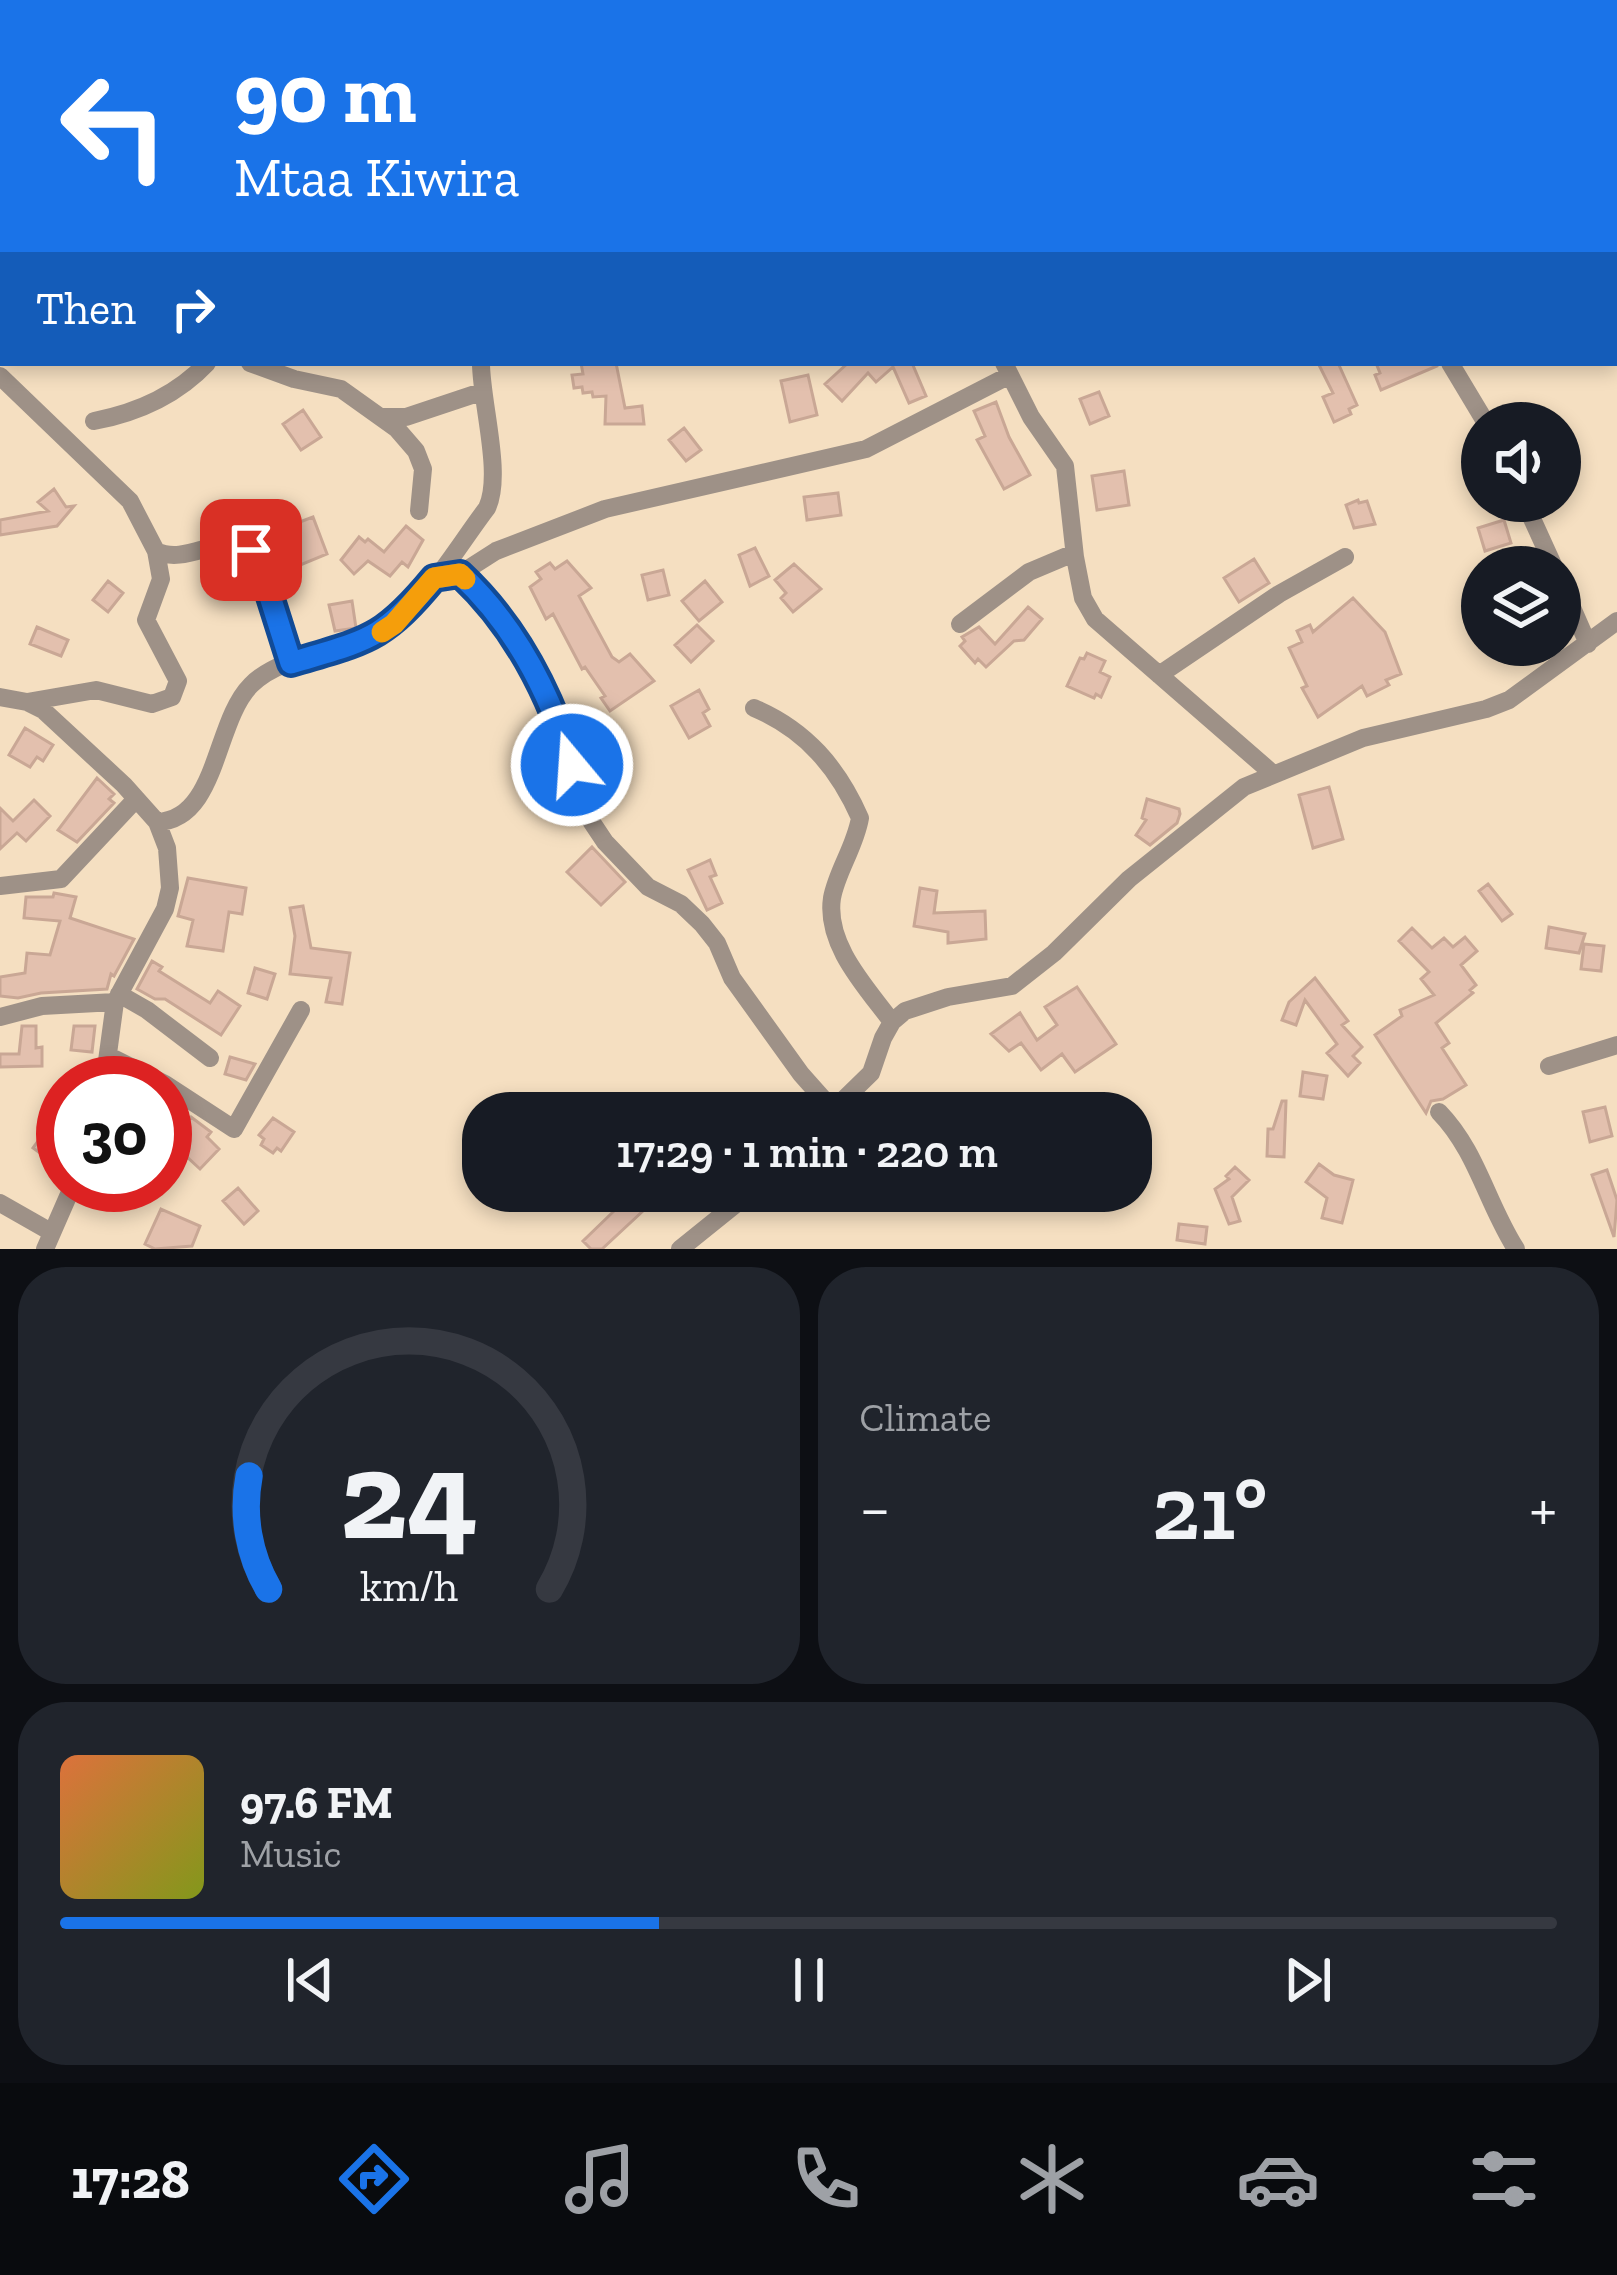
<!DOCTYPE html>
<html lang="en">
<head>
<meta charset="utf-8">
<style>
	body { margin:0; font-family:"Zilla Slab",serif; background:#20242c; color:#f1f3f6; height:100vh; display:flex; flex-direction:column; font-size:45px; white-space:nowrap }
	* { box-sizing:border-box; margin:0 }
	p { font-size:39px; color:#9ea1a6 }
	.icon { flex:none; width:66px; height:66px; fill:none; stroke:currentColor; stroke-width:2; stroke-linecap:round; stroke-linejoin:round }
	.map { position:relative; height:1249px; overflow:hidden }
	.sheet { display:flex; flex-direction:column; gap:18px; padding:18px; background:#0d0f14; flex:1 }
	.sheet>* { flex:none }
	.hud { position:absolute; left:0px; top:0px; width:1617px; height:366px; box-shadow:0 6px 18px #0003; background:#1a73e8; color:#fff; overflow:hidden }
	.tools { position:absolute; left:1461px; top:402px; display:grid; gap:24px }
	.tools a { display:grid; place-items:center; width:120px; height:120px; border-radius:50%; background:#171b24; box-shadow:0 6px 18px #0003; font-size:60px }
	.speed { position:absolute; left:36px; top:1056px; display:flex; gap:24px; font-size:60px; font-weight:700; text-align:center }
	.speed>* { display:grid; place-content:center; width:156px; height:156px; border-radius:50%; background:#171b24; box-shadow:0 6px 18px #0003; line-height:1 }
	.speed .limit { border:18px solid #d22; background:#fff; color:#111 }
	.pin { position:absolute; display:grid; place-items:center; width:102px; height:102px; color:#fff; margin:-51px; border-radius:24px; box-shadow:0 6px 18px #0006 }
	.me { position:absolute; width:132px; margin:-66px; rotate:342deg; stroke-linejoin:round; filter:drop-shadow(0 0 9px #0008) }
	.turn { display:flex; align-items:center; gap:42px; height:252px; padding:0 36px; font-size:54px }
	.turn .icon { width:156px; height:156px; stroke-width:2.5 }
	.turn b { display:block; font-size:84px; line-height:102px }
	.then { display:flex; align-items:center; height:114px; padding:0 36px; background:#0003; gap:24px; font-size:45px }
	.big { font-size:90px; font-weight:600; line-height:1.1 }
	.sheet .card { flex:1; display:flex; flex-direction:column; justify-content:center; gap:18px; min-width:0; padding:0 42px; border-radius:48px; background:#20242c }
	.sheet .dial { align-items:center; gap:0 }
	.dial svg { height:312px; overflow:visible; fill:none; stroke:#363941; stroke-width:7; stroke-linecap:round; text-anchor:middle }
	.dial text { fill:#f1f3f6; stroke:none }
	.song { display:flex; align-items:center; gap:36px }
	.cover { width:144px; height:144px; border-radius:18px; background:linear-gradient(135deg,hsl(20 70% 55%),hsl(70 70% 35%)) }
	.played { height:12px; border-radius:6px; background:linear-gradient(90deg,#1a73e8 40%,#363941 40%) }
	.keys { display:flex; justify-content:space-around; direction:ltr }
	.heat { display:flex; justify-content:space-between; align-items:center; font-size:66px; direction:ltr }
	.sheet .tiles { flex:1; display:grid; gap:18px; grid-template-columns:1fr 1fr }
	.card:last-child { grid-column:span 2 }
	.trip { position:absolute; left:462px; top:1092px; width:690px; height:120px; border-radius:48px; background:#171b24; box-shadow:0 6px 18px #0003; font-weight:600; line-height:120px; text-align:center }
	.tab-bar { display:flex; height:192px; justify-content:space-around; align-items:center; background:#090b0e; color:#9ea1a6 }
	.tab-bar .icon { width:84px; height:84px }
	.tab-bar .on { color:#1a73e8 }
	.tab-bar b { font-size:54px; color:#f1f3f6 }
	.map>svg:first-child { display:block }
	.building { fill:#e3c0ae; stroke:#c9a795; stroke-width:3 }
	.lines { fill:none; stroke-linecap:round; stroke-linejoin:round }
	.street { stroke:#9e9187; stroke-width:18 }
	.route-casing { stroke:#114b97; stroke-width:30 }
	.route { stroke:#1a73e8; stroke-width:21 }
	.slow { stroke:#f59e0b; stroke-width:21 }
</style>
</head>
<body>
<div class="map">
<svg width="1617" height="1249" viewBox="0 0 1617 1249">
	<rect width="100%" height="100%" fill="#f5dfc1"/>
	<path class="building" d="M581 363H616L625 408 642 406 644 424H605L606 396 593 397 592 392 583 393 582 387 574 388 572 375 583 374Z
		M848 363H912L926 396 909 403 893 367 876 382 868 373 842 401 825 384Z
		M1318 363H1338L1357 405 1349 409 1351 414 1334 422 1323 397 1333 393Z
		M1376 363H1437V366L1381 390 1375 375 1380 373Z
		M808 375 817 415 790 422 781 381Z
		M1099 392 1109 416 1090 424 1080 399Z
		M996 402 1009 437 1030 475 1004 489 977 440 985 436 974 411Z
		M303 410 321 437 301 450 283 424Z
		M684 428 701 450 686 461 669 440Z
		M1124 471 1129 505 1097 510 1092 476Z
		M54 489 66 507 74 506 57 526 0 535V520L48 511 38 502Z
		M838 493 841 515 807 520 804 497Z
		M1358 500 1359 503 1367 501 1375 524 1354 528 1346 505Z
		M313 517 327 554 293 568 282 537 299 530 297 523Z
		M1504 520 1511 543 1485 551 1478 528Z
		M406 526 423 540 408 567 402 562 390 576 368 561 354 574 341 560 359 537 365 542 368 539 384 552Z
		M755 548 769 576 750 586 739 555Z
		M1254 559 1269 583 1239 602 1224 578Z
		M567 561 591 588 579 596 612 657 619 662 630 654 654 681 610 711 601 698 605 696 585 667 582 669 553 614 546 619 530 587 541 579 536 572 550 563 555 569Z
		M794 564 821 589 793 612 781 598 786 593 775 580Z
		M663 570 669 595 648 600 642 575Z
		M108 581 123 593 108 612 93 600Z
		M705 581 722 602 699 621 682 601Z
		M1353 598 1385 632 1401 674 1386 680 1389 685 1367 696 1362 686 1318 717 1302 688 1307 686 1289 648 1302 642 1297 631 1310 625 1313 632Z
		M352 601 356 628 335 631 329 605Z
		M1028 607 1042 619 1024 640 1014 641 986 667 978 659 975 663 960 646 965 641 962 637 979 627 995 644Z
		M697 625 713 641 691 662 675 645Z
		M37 627 68 640 61 656 30 644Z
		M1087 653 1105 661 1100 672 1110 677 1101 697 1096 694 1094 698 1067 686 1080 658 1084 659Z
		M699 690 709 709 703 713 710 726 689 738 671 706Z
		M25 728 53 745 43 761 37 757 30 767 9 755Z
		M97 778 114 794 109 799 114 803 77 842 58 830Z
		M1329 787 1343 839 1313 848 1299 795Z
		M1147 799 1179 809 1180 814 1177 823 1150 845 1136 835 1146 820 1142 818Z
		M34 800 50 816 26 841 17 833 0 849V808L13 821Z
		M592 847 625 882 601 905 567 872Z
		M710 860 716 875 710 877 722 903 707 910 688 870Z
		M188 878 246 888 242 914 229 912 223 951 187 946 193 920 178 916Z
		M1488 884 1512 914 1502 921 1479 891Z
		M920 888 937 891 934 913 985 911 986 939 948 943V932L914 926Z
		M54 893 76 897 70 918 134 939 114 976 111 974 107 989 41 993 18 998 0 996V977L25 973 27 953 50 955 60 921 24 918 26 897H53Z
		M303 906 311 948 350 953 342 1004 326 1002 331 978 290 974 295 936 290 908Z
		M1549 927 1585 934 1579 953 1546 948Z
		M1412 928 1432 948 1444 938 1453 947 1465 937 1477 951 1461 965 1476 985 1470 990 1473 993 1436 1023 1449 1043 1442 1048 1466 1085 1443 1099 1431 1101 1426 1113 1375 1035 1402 1016 1400 1010 1434 995 1421 979 1429 972 1399 941Z
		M1584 944 1604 946 1601 971 1581 969Z
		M152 961 162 967 159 971 210 1003 218 991 240 1006 221 1035 165 999H155L137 989Z
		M255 968 275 974 267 999 248 993Z
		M1315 978 1348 1021 1342 1025 1362 1047 1353 1056 1360 1063 1348 1076 1327 1053 1337 1044 1305 1000 1296 1025 1282 1020 1289 1002Z
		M1077 987 1116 1044 1075 1072 1062 1054 1041 1070 1021 1043 1009 1051 991 1034 1020 1013 1037 1040 1057 1025 1045 1007Z
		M22 1026H36V1048L42 1047V1066L0 1067V1054H19Z
		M74 1026H95L92 1052 71 1050Z
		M230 1057 255 1064 246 1080 225 1074Z
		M1303 1072 1327 1076 1323 1099 1300 1096Z
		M1282 1101H1286L1284 1157 1267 1156 1268 1129H1273Z
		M1605 1107 1612 1136 1590 1142 1583 1112Z
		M191 1117 211 1132 207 1137 219 1149 200 1169 187 1157 179 1167 165 1155V1148Z
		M273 1118 294 1132 281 1151 277 1148 273 1153 261 1145 264 1139 259 1135Z
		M46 1130 63 1142V1153L55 1164 33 1148Z
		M1319 1164 1334 1175 1353 1180 1342 1223 1322 1218 1327 1198 1306 1182Z
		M1235 1167 1249 1180 1232 1197 1240 1221 1229 1224 1215 1189 1229 1179 1226 1176Z
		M1607 1170 1617 1200 1614 1237 1592 1175Z
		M238 1188 258 1211 244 1224 223 1201Z
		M596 1191H626L644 1210 602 1249H591L583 1241 613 1212Z
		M161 1209 200 1226 192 1246 155 1249 145 1244Z
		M1179 1224 1207 1227 1205 1244 1177 1240Z"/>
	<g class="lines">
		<path class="street" d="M736 0 737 3
			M1064 0 1067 3
			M611 3 622 0
			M1021 3 1024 0
			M0 43 3 48
			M1614 274 1617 273
			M250 363 294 379 341 389 397 429 416 451 423 469 419 511
			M1004 363 1031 417 1065 466 1075 557 1083 598 1095 619 1272 773
			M1450 363 1486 423
			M0 376 130 501 156 551C183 564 212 540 240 544 261 546 287 641 291 663
			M383 417H406L481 392
			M94 421C136 413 177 395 207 363
			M1524 501 1554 567
			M460 574 496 551 605 509 866 449 1010 375
			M434 578 460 574 500 618 550 698 591 821 605 842 648 887 681 904 702 924 717 943 732 978 801 1074 833 1110
			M1560 580 1588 644
			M960 624 1029 572 1074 553
			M1159 675 1279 594 1345 557
			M0 697 27 702 43 710 124 785 157 822 167 848 170 888 165 909 115 1002 104 1083
			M27 702 96 690 152 704 172 697 178 681 146 620 161 579 156 551
			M754 708C806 730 838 768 860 818 855 847 837 871 832 898 825 945 867 988 892 1022
			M157 822C218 820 214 722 251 685 282 654 332 656 371 639 416 619 457 547 487 508 503 475 481 402 481 363
			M0 886 61 879 136 799
			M119 994 147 1010 210 1058
			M0 1017 42 1006 115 1002
			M109 1056 163 1083
			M1549 1066 1617 1045
			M165 1084 234 1129 301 1010
			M1439 1112C1477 1151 1487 1204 1516 1249
			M830 1113 871 1073 883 1038 892 1022 905 1011 948 997 1012 986 1054 953 1129 879 1244 787 1363 738 1486 709 1509 700 1617 621
			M0 1203 51 1232
			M45 1249 73 1185
			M680 1249 752 1191"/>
	</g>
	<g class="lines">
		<g class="route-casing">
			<path id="route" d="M251 550 261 568 291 663C367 640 382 641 434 578L460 574C516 626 550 693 572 765"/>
		</g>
		<use href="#route" class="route"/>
		<path class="slow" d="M382 632 394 624 434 578 460 574 465 579"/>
	</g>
</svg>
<div class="tools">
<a><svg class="icon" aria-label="sound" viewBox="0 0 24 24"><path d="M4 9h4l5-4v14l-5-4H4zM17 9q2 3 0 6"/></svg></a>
<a><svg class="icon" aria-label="layers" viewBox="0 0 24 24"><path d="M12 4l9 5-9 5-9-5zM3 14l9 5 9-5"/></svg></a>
</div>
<div class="speed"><div class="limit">30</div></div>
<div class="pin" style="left:251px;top:550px;background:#d93025"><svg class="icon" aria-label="arrive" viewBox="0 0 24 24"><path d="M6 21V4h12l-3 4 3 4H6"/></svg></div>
<svg class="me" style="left:572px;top:765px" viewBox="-20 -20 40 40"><circle r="17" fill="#1a73e8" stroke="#fff" stroke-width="3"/><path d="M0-11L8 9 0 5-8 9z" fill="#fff"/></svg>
<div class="trip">17:29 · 1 min · 220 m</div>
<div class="hud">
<div class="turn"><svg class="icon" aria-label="left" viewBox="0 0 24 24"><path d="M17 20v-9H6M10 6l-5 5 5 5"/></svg><div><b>90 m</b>Mtaa Kiwira</div></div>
<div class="then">Then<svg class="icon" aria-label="right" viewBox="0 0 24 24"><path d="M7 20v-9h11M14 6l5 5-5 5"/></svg></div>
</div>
</div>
<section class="sheet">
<div class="tiles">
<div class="card dial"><svg viewBox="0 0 100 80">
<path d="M14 69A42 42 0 1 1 86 69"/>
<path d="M14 69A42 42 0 0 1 9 40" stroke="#1a73e8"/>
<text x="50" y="56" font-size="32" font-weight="700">24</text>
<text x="50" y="72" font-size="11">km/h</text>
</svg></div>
<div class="card"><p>Climate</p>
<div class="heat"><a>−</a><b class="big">21°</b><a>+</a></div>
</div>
<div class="card">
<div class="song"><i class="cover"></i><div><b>97.6 FM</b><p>Music</p></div></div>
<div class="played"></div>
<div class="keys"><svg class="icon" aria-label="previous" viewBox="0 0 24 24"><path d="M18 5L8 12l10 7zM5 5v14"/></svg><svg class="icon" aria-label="pause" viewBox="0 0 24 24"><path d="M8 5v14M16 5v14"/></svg><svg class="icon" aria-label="next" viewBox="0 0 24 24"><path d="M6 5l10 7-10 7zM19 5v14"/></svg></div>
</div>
</div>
</section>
<nav class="tab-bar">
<b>17:28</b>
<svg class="icon on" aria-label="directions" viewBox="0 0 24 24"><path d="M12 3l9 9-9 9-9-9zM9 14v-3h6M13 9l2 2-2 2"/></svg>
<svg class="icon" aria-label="music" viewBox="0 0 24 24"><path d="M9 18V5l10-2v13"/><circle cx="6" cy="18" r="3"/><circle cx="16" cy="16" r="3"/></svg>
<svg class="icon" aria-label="phone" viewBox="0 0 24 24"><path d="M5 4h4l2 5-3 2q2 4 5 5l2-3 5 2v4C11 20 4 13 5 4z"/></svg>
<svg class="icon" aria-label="climate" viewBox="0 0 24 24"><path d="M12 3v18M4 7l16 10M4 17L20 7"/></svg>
<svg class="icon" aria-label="car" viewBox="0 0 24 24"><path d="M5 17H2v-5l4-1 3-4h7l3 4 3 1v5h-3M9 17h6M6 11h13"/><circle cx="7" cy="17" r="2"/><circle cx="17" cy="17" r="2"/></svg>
<svg class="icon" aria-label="filters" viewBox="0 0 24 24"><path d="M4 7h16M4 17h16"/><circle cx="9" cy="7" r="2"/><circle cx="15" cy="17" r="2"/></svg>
</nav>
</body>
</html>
